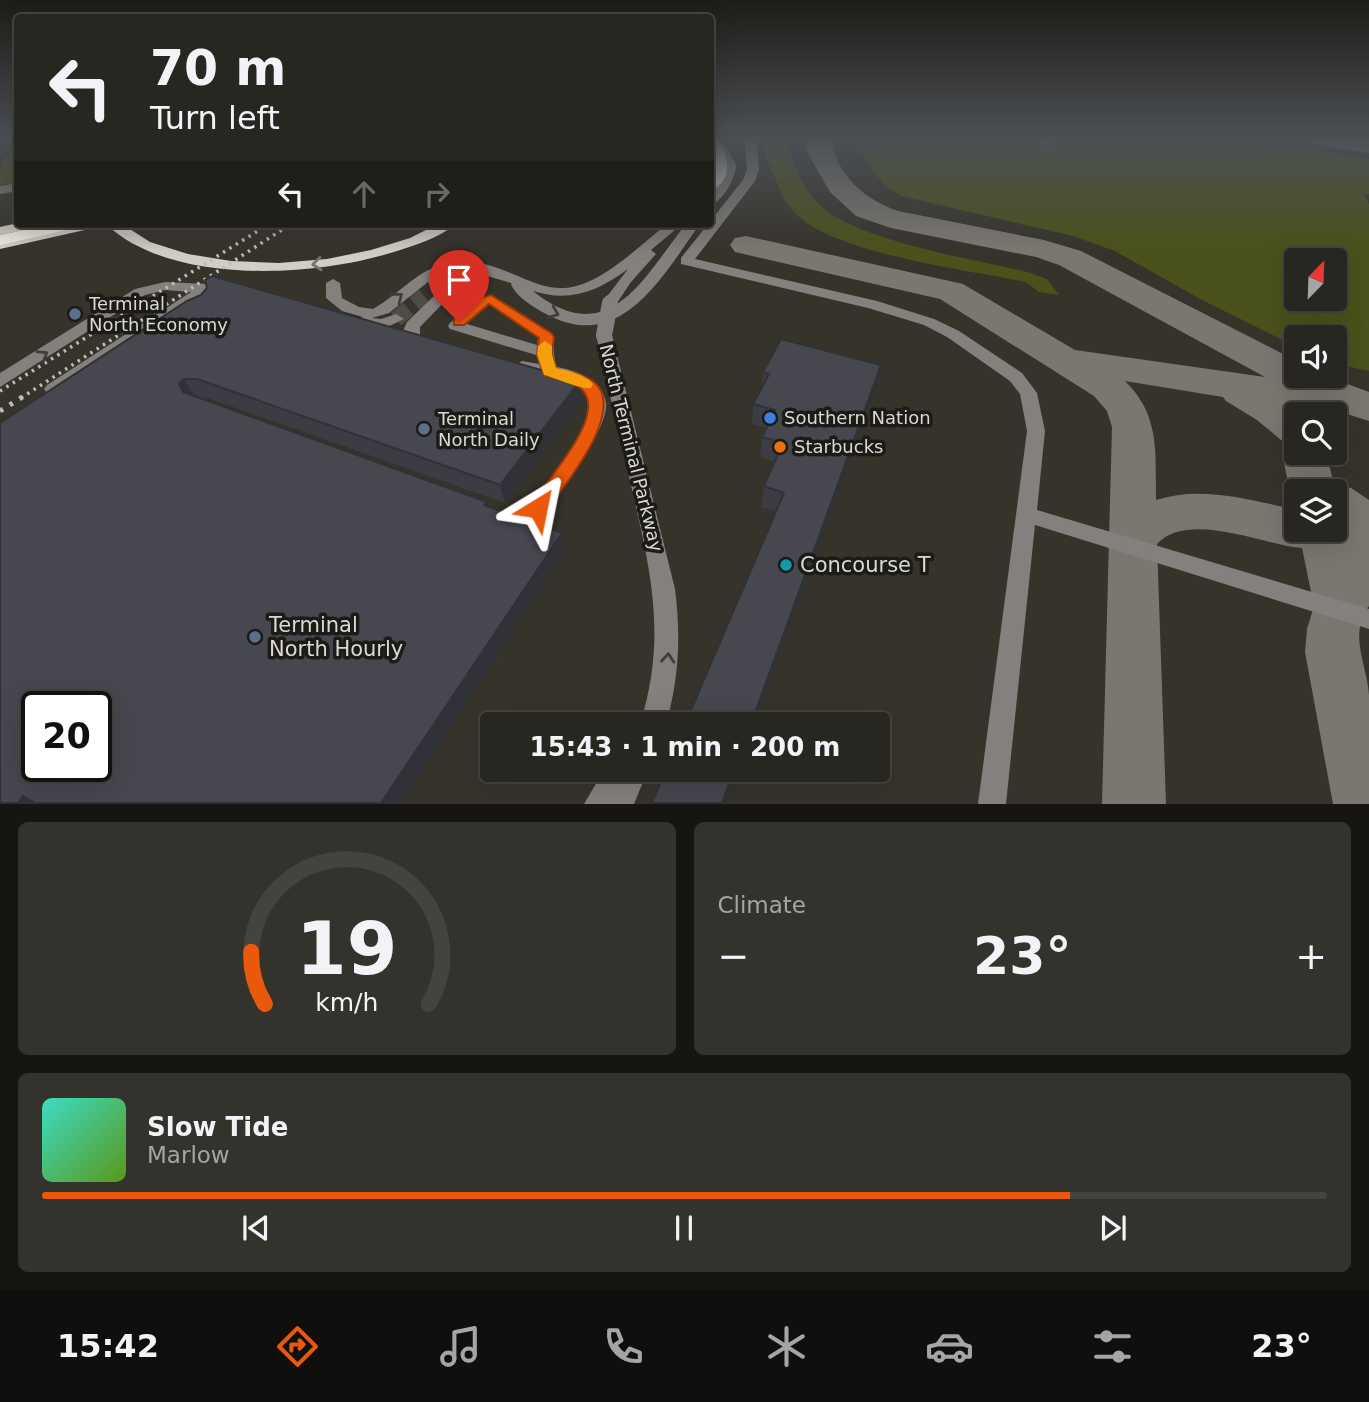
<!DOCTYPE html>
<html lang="en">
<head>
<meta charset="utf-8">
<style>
	body { margin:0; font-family:"DejaVu Sans",sans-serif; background:#34322d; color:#f1f3f6; height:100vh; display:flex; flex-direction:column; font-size:26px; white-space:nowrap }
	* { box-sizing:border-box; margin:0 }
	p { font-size:23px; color:#a5a5a5 }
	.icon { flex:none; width:38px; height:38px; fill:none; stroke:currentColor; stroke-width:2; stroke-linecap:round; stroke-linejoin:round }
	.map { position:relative; height:804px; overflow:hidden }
	.panel { display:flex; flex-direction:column; gap:18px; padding:18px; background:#161512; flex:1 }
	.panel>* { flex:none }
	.top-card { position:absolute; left:14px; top:14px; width:700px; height:214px; border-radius:7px; box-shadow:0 7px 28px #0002,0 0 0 2px #44433e; background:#282620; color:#f1f3f6; overflow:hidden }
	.needle { width:46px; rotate:23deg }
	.buttons { position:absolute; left:1284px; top:248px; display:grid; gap:14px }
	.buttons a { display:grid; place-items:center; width:63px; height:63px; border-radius:7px; background:#282620; box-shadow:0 7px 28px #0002,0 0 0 2px #44433e; font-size:35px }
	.speed { position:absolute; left:21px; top:691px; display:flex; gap:14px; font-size:35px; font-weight:700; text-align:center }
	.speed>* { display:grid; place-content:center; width:91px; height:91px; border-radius:50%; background:#282620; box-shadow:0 7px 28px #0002,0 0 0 2px #44433e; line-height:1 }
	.speed .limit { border:4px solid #111; border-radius:10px; background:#fff; color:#111 }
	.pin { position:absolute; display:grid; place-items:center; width:60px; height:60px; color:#fff; margin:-72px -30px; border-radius:50% 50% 50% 0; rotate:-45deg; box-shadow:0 0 7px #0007 }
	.pin .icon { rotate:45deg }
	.me { position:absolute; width:77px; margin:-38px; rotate:35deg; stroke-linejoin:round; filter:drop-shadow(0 0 5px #0008) }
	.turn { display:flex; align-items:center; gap:24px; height:147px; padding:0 21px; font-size:32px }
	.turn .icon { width:91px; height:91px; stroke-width:2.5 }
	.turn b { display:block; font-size:49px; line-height:60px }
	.lanes { display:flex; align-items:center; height:66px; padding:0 21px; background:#0003; justify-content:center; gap:35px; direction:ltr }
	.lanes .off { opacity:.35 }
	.big { font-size:52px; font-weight:700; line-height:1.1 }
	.panel .widget { flex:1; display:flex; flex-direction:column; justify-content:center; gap:10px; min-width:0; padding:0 24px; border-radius:10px; background:#34322d }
	.panel .dial { align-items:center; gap:0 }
	.dial svg { height:182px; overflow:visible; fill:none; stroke:#44433e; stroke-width:7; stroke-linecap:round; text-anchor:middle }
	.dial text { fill:#f1f3f6; stroke:none }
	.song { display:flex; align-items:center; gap:21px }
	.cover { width:84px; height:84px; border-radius:10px; background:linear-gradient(135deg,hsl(170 70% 55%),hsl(90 70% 35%)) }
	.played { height:7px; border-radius:4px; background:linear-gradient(90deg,#ea580c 80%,#44433e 80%) }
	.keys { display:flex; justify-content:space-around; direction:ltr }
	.heat { display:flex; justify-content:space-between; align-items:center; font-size:38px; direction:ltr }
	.panel .tiles { flex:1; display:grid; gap:18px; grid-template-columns:1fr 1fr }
	.widget:last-child { grid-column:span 2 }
	.trip { position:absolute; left:480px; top:712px; width:410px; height:70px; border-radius:7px; background:#282620; box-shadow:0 7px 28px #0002,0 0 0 2px #44433e; font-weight:700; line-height:70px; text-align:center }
	.tab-bar { display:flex; height:112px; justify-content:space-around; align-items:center; background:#100f0d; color:#a5a5a5 }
	.tab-bar .icon { width:49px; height:49px }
	.tab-bar .on { color:#ea580c }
	.tab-bar b { font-size:32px; color:#f1f3f6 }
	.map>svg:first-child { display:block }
	.green { fill:#4a511a; fill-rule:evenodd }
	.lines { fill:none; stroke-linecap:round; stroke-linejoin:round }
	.taxiway { fill:#7a7770; fill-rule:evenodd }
	.minor-tunnel { stroke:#4f4c44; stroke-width:16; stroke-dasharray:16 8; stroke-linecap:butt }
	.minor { fill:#83807d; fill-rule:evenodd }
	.major { fill:#d3cdc6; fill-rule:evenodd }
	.highway { fill:#f3ece3; fill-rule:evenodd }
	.rail-far1 { stroke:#bdbbb5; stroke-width:3.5; stroke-dasharray:2.5 5; stroke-linecap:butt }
	.rail { stroke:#bdbbb5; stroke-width:5; stroke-dasharray:3.5 8; stroke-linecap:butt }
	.minor-bridge { stroke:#83807d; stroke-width:16 }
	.wall { fill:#3c3d44 }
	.shaded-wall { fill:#313237 }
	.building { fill:#46474f; stroke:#313237; stroke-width:2; fill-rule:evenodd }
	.oneway { stroke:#78746e }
	.oneway2 { stroke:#403e3b }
	.route { fill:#ea580c; stroke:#983908; stroke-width:2 }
	.slow { fill:#f59e0b }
	.service-dot { fill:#5c6f8a; stroke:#1c1b17; stroke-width:2.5 }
	.shop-dot { fill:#3f7fe0; stroke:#1c1b17; stroke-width:2.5 }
	.food-dot { fill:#e8710a; stroke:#1c1b17; stroke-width:2.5 }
	.culture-dot { fill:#0f9aa8; stroke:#1c1b17; stroke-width:2.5 }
	.labels { text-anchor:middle; stroke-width:7; stroke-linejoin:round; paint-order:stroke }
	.poi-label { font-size:18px; fill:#dad8d3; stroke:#1c1b17; text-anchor:start }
	.street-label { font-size:18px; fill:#dad8d3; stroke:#1c1b17 }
	.near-poi-label { font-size:21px; fill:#dad8d3; stroke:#1c1b17; text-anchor:start }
</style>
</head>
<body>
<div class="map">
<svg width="1369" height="804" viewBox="0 0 1369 804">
	<rect width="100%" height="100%" fill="#36332b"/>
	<path class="green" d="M763 139H787C788 159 810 201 828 212 876 244 969 258 1027 272L1047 279 1059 295 1039 292 1026 282C969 270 833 254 794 212 784 202 779 188 774 175 768 163 762 152 763 139Z
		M869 139H1237L1369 159V194H1364L1369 204V371L1335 364V338H1297V347L1200 299 1115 251 1073 236 901 196 884 185 862 154ZM1297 261H1335V299H1297Z
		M17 150V182L0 185C0 169 0 155 17 150Z"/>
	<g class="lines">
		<path class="taxiway" d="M806 139H832C835 175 866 200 898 211L1044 240 1081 251 1297 361V376H1326L1369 392V421L1328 408 1314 412 1295 409 1303 415H1297V453H1326L1334 484 1351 488 1369 500V606C1348 635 1367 664 1369 695 1369 731 1369 767 1369 804H1333L1305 652 1307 629 1314 606 1302 548C1264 545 1188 510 1157 544L1166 804H1102L1112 427 1107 411 1094 396 940 299 735 252 730 245 735 238 746 236 963 284 1075 350 1265 377 1059 265 1036 257 891 228 856 216 830 192 807 152ZM1125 381 1223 397 1226 401 1257 420 1287 445 1282 453 1290 492 1297 504V492H1335V530H1297V510C1251 500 1202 485 1156 500 1155 454 1161 416 1125 381Z
			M1307 139H1369V153L1311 144Z"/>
		<path class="minor-tunnel" d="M396 319 424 296"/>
		<path class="minor" d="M745 139H757L759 170 755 181 695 259 877 301 934 319 959 331 1022 373 1037 393 1045 431 1037 510 1369 609V629L1035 525 1006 804H978L1027 431 1020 394 1010 381 947 337 924 325 868 308 681 264V258L743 180 747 170Z
			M1042 139H1054L1051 145 1047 146 1041 143Z
			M714 140 727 148 736 165C735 180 724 199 710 206 710 179 740 171 710 146V141Z
			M18 183V191L0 194V186Z
			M667 224H682L651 250 656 254 631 282 615 306H605L602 303 628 269C598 291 570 303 533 291 609 352 643 278 686 224H700C663 275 621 355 546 314 535 308 513 295 511 283L464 269 439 276 450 296 420 327V335L433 339 435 343 427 348 408 343 402 333 407 322 435 295 428 282 389 313 372 318 381 319 396 314 404 319 383 329 356 325 353 322 356 319 363 317 342 311 326 298V283L333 279 340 283 342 298 359 307 373 309C400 294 418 268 450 263 474 258 496 267 518 276 532 282 548 289 564 288 599 287 640 245 667 224Z
			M165 282 229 285 236 289 229 293 210 292 59 393H47L44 389 47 385 191 292 165 290 145 295 0 387V373L135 289Z
			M491 295 552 333C555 340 552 355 557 367 577 371 603 379 606 403 609 431 552 504 535 529L528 531 503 523 500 517 503 511 510 509 524 513C540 491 580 442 587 417 590 406 588 395 579 388 562 375 536 375 516 370L514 366 522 361 539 364 536 355 450 329 448 326 450 323 476 299ZM489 304 538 338 537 345 467 324Z
			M604 330 612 335 675 589C681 636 679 679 666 724H640C668 636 650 568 630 481 619 433 607 384 596 335Z
			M604 770H648L634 804H584Z"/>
		<path class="major" d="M710 139H718C729 157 734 180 710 191V180L716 164Z
			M18 223V224H41L39 227 0 235V227Z
			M82 224H122L150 242 188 254 231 261 279 263 327 259 371 250 410 238 438 224H455C440 238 415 245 397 251 317 277 173 286 107 225L0 249V241Z"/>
		<path class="highway" d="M51 224H81L79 227 0 245V235Z"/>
		<path class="rail-far1" d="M0 391 269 224
			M21 398 291 224"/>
		<path class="rail" d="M0 411 24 396"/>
		<path class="minor-bridge" d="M604 335 610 303"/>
	</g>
	<path class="wall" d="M187 301 580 381 582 400 505 503 208 398 198 397 488 506 565 551 401 803H0Z
		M881 365 877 385 776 511 761 507 764 486 775 462 760 457 762 437 766 428 752 424 753 404 762 388 763 372Z"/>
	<path class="shaded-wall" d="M881 365 877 385 755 724H751Z
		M184 379 195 397 194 410 179 384Z
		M580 381 582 400 505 503 500 485Z
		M562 533 565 551 401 803H381Z
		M734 770H738L726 803H722Z
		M23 796 34 803H18Z"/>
	<path class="building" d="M212 276 580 381 500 485 197 379H184L179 384 183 392 487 502 484 505 562 533 381 803H35L23 796 18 803H0V423L187 301 201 295 207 288 205 280ZM37 707H96V766H37Z
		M781 339 881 365 751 724H685L784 493 764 486 783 443 762 437 775 410 753 404 769 374 763 372Z
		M666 770H734L722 803H652Z"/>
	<defs><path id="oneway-chevron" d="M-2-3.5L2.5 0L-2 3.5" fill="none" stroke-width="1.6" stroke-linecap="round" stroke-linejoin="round" transform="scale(1.75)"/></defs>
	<use class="oneway" href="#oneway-chevron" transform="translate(317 264) rotate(174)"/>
	<g class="oneway2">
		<use href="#oneway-chevron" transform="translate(398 297) rotate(-38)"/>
		<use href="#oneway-chevron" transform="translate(554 313) rotate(22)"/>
		<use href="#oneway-chevron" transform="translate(43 355) rotate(-31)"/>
		<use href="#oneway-chevron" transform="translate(668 658) rotate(-85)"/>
	</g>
	<linearGradient id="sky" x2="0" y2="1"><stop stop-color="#1e1c18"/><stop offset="0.55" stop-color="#4c5055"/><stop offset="1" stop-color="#4c5055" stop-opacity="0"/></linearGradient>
	<rect width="1369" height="251" fill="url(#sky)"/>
	<path class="route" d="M491 295 551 333 554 337 552 354 556 369C566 372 579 373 588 378 635 403 563 487 545 513L538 516 532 513 529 508C542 484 612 413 580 388 571 381 555 379 544 375L537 354 539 338 489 304 464 325H454V319L476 299Z"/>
	<path class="slow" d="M545 341 552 346V354L556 368C569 371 585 374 593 384L591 388C582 390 556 378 544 375L537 354 538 346Z"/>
	<g class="service-dot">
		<circle cx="75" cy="314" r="7"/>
		<circle cx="424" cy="429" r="7"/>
		<circle cx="255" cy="637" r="7"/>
	</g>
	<circle class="shop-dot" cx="770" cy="418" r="7"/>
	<circle class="food-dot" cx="780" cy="447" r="7"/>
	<circle class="culture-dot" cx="786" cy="565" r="7"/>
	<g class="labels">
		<g class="poi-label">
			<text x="89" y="310">Terminal<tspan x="89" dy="21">North Economy</tspan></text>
			<text x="784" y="424">Southern Nation</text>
			<text x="438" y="425">Terminal<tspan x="438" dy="21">North Daily</tspan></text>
			<text x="794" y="453">Starbucks</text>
		</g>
		<g class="street-label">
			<text transform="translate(631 448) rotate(76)" y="6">North Terminal Parkway</text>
		</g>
		<g class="near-poi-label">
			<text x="800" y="572">Concourse T</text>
			<text x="269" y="632">Terminal<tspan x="269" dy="24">North Hourly</tspan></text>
		</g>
	</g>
</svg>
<div class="buttons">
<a><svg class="needle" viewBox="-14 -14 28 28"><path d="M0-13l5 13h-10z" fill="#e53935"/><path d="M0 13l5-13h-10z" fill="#a5a5a5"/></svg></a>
<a><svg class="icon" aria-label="sound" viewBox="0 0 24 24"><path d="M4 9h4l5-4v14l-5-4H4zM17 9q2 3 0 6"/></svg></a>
<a><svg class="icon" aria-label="search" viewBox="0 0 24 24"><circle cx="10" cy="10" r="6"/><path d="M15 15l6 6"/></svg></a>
<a><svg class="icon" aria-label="layers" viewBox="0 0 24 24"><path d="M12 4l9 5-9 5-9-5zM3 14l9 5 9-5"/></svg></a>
</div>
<div class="speed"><div class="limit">20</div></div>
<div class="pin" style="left:459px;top:322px;background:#d93025"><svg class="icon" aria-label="arrive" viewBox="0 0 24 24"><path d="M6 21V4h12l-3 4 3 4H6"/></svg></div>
<svg class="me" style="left:538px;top:508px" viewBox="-20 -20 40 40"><path d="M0-17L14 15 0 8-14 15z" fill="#ea580c" stroke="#fff" stroke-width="4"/></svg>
<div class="trip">15:43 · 1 min · 200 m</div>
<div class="top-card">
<div class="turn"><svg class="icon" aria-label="left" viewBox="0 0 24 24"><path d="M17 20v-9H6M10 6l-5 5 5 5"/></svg><div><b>70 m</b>Turn left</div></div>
<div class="lanes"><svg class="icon" aria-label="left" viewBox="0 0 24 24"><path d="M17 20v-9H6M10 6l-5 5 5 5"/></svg><svg class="icon off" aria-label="ahead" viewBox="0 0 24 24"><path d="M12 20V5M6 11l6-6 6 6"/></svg><svg class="icon off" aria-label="right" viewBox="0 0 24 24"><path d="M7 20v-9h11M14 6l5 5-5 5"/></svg></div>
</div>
</div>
<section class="panel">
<div class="tiles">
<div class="widget dial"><svg viewBox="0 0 100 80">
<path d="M14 69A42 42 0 1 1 86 69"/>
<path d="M14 69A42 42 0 0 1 8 46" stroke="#ea580c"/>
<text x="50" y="56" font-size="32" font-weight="700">19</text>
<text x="50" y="72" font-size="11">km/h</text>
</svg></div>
<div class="widget"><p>Climate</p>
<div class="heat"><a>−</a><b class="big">23°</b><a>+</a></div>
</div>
<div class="widget">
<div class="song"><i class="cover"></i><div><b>Slow Tide</b><p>Marlow</p></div></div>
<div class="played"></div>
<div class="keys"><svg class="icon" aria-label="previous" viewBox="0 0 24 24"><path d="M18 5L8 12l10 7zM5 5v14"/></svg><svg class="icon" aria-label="pause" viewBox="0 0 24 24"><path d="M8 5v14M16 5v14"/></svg><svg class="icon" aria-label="next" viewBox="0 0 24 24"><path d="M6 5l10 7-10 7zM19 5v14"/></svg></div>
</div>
</div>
</section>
<nav class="tab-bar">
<b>15:42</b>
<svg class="icon on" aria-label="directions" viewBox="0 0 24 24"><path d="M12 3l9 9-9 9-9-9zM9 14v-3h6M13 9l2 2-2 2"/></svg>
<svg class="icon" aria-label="music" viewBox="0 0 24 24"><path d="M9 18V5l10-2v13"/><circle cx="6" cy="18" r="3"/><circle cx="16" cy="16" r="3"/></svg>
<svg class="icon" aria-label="phone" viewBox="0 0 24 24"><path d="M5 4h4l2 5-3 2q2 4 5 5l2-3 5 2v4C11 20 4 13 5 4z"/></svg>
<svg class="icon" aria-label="climate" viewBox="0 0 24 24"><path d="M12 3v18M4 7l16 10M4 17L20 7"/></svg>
<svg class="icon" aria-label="car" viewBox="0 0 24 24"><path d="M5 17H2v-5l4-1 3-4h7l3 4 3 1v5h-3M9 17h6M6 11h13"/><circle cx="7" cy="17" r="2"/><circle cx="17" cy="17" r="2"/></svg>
<svg class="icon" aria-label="filters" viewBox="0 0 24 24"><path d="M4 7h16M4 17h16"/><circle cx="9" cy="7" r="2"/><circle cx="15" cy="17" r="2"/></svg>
<b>23°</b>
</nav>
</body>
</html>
